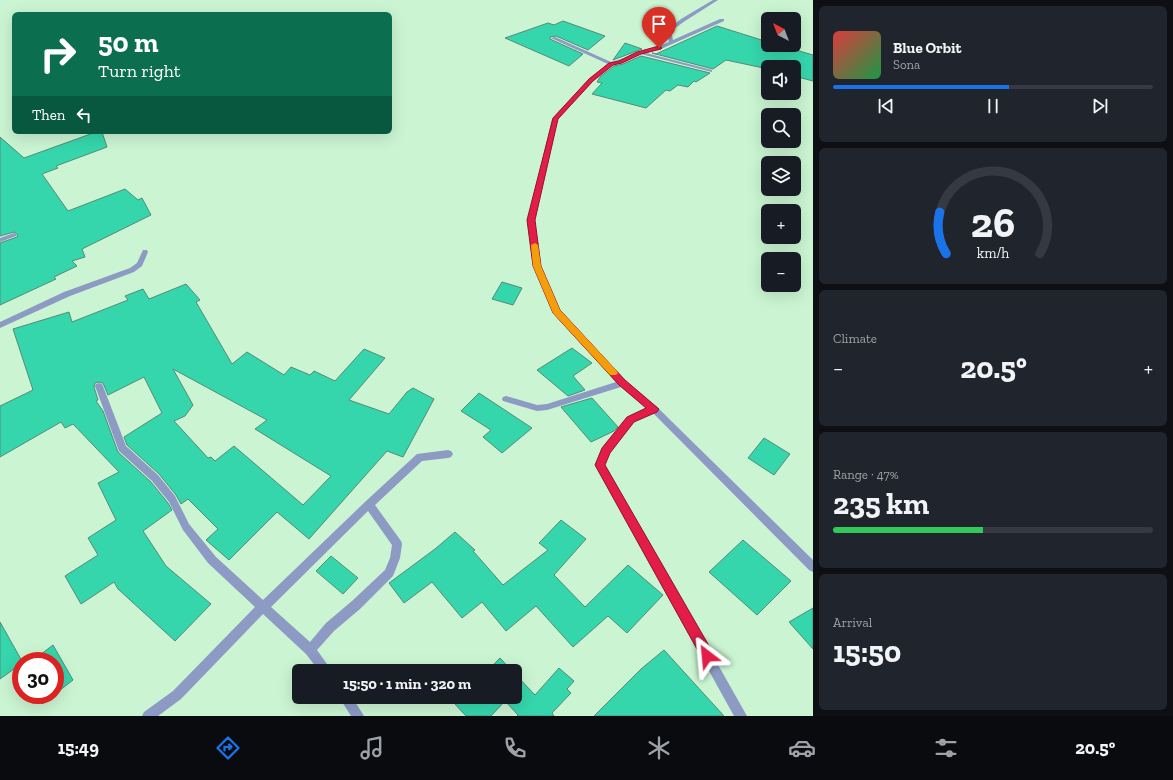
<!DOCTYPE html>
<html lang="en">
<head>
<meta charset="utf-8">
<style>
	body { margin:0; font-family:"Zilla Slab",serif; background:#20242c; color:#f1f3f6; height:100vh; display:flex; flex-direction:column; font-size:15px; white-space:nowrap }
	* { box-sizing:border-box; margin:0 }
	p { font-size:13px; color:#9ea1a6 }
	.icon { flex:none; width:22px; height:22px; fill:none; stroke:currentColor; stroke-width:2; stroke-linecap:round; stroke-linejoin:round }
	.map { position:relative; flex:1; overflow:hidden }
	.sheet { display:flex; flex-direction:column; gap:6px; padding:6px; background:#0d0f14; width:360px }
	.sheet>* { flex:none }
	.banner { position:absolute; left:12px; top:12px; width:380px; height:122px; border-radius:6px; box-shadow:0 4px 16px #0002; background:#0b6e4f; color:#fff; overflow:hidden }
	.needle { width:26px; rotate:318deg }
	.controls { position:absolute; left:761px; top:12px; display:grid; gap:8px }
	.controls a { display:grid; place-items:center; width:40px; height:40px; border-radius:6px; background:#171b24; box-shadow:0 4px 16px #0002; font-size:20px }
	.speed { position:absolute; left:12px; top:652px; display:flex; gap:8px; font-size:20px; font-weight:700; text-align:center }
	.speed>* { display:grid; place-content:center; width:52px; height:52px; border-radius:50%; background:#171b24; box-shadow:0 4px 16px #0002; line-height:1 }
	.speed .limit { border:6px solid #d22; background:#fff; color:#111 }
	.pin { position:absolute; display:grid; place-items:center; width:34px; height:34px; color:#fff; margin:-41px -17px; border-radius:50% 50% 50% 0; rotate:-45deg; box-shadow:0 0 4px #0007 }
	.pin .icon { rotate:45deg }
	.me { position:absolute; width:44px; margin:-22px; rotate:331deg; stroke-linejoin:round; filter:drop-shadow(0 0 3px #0008) }
	.turn { display:flex; align-items:center; gap:14px; height:84px; padding:0 20px; font-size:18px }
	.turn .icon { width:52px; height:52px; stroke-width:2.5 }
	.turn b { display:block; font-size:28px; line-height:34px }
	.then { display:flex; align-items:center; height:38px; padding:0 20px; background:#0003; gap:8px; font-size:15px }
	.big { font-size:30px; font-weight:700; line-height:1.1 }
	.sheet .tile { flex:1; display:flex; flex-direction:column; justify-content:center; gap:6px; min-width:0; padding:0 14px; border-radius:6px; background:#20242c }
	.sheet .dial { align-items:center; gap:0 }
	.dial svg { height:104px; overflow:visible; fill:none; stroke:#363941; stroke-width:7; stroke-linecap:round; text-anchor:middle }
	.dial text { fill:#f1f3f6; stroke:none }
	.song { display:flex; align-items:center; gap:12px }
	.cover { width:48px; height:48px; border-radius:6px; background:linear-gradient(135deg,hsl(0 70% 55%),hsl(140 70% 35%)) }
	.played { height:4px; border-radius:2px; background:linear-gradient(90deg,#1a73e8 55%,#363941 55%) }
	.keys { display:flex; justify-content:space-around; direction:ltr }
	.heat { display:flex; justify-content:space-between; align-items:center; font-size:22px; direction:ltr }
	.charge { height:6px; border-radius:3px; background:linear-gradient(90deg,#34c759 47%,#363941 0) }
	.trip { position:absolute; left:292px; top:664px; width:230px; height:40px; border-radius:6px; background:#171b24; box-shadow:0 4px 16px #0002; font-weight:700; line-height:40px; text-align:center }
	.tabs { display:flex; height:64px; justify-content:space-around; align-items:center; background:#090b0e; color:#9ea1a6 }
	.tabs .icon { width:28px; height:28px }
	.tabs .current { color:#1a73e8 }
	.tabs b { font-size:18px; color:#f1f3f6 }
	main { display:flex; flex:1; min-height:0 }
	.map>svg:first-child { display:block }
	.building { fill:#35d6ac; stroke:#568a78; fill-rule:evenodd }
	.lines { fill:none; stroke-linecap:round; stroke-linejoin:round }
	.minor { fill:#8c9ac4; fill-rule:evenodd }
	.route { fill:#e11d48; stroke:#92132f }
	.slow { fill:#f59e0b }
</style>
</head>
<body>
<main>
<div class="map">
<svg width="813" height="716" viewBox="0 0 813 716">
	<rect width="100%" height="100%" fill="#caf4d2"/>
	<path class="building" d="M563 21 605 36 588 50 556 36 550 37V39L583 54 569 66 505 38 548 23 554 25Z
		M717 26 768 42V45H779L813 55V81L794 76V67H768V69L726 60 713 69 652 53 656 54Z
		M625 43 642 49 613 60Z
		M641 56 710 73 696 82 694 81 688 87 678 85 670 91 666 90 646 108 592 94 602 83 597 82 600 77 614 66 623 64Z
		M96 132H102L107 147 56 166 58 168 42 174 68 211 125 189 138 200 142 198 151 215 82 249 85 257 72 261 77 266 54 277 56 279 0 305V243L17 237 18 235 14 232 0 236V137L24 158Z
		M502 282 522 288 513 305 492 299Z
		M186 284 200 300 196 302 232 364 247 352 284 375 291 367 310 375 314 371 335 381 364 349 385 358 349 400 389 414 407 392 413 388 434 399 403 457 387 451 309 539 277 512 229 560 206 540 218 529 188 499 181 504 176 495 159 474 127 445 124 437 162 413 144 377 108 395 103 383 99 382 95 383 94 387 98 400 96 401 103 411 118 452 151 482 168 503 172 510 143 531 166 566 211 604 175 641 118 589 114 582 81 604 65 576 98 555 88 538 116 520 98 483 119 472 73 424 65 428 61 422 0 457V406L33 390 13 329 69 312 72 322 128 300 125 296 143 289 149 299ZM173 369 267 420 255 429 331 476 303 505 234 446 215 461 211 457 208 458 174 421 185 416 193 405Z
		M572 348 592 363 573 376 585 390 568 396 537 370Z
		M479 393 532 428 502 453 483 437 491 430 461 411Z
		M592 398 618 427 614 431 591 442 561 407Z
		M764 438 790 454 774 475 748 458Z
		M561 520 586 539 554 575 585 607 628 565 663 595 627 633 608 616 573 647 536 606 506 631 482 602 462 618 432 582 404 603 389 583 435 549 455 532 475 550 473 551 503 585 548 550 539 543Z
		M743 540 791 581 757 615 709 572Z
		M331 556 358 578 343 594 316 571Z
		M813 608V649L789 622Z
		M0 622 22 661 21 664 0 679Z
		M53 645 73 680 55 694V661H32Z
		M664 650 724 716H594L641 669Z
		M500 658 512 671H487Z
		M559 668 574 681 567 689 571 693 552 713 554 716H517L518 715 505 701 491 716H466L454 703 460 697H515V674L535 695Z
		M37 695H53L42 704Z"/>
	<g class="lines">
		<path class="minor" d="M713 0H718L685 21 671 31 673 40 720 19H724V21L661 49 646 53 712 70V72L641 54 622 63 613 65 593 81 558 119 534 220 540 266 559 310 625 381 657 407 813 560V572L809 570 653 413 634 422 609 453 605 465 747 716H734L595 465 602 448 628 418 647 408 621 387 547 410 537 411 503 401 502 399 503 397 506 396 537 405 547 404 616 382 552 311 534 266 528 220 552 119 589 79 608 64 551 38 555 37 611 62C621 60 629 55 638 52 649 48 659 47 669 42L667 30 681 19Z
			M14 233 17 235 16 236 0 242V238Z
			M143 250H147L148 252 142 266 134 272 70 296 0 328V322L64 292 130 268 137 263Z
			M99 383 102 384 103 386 126 446 158 475 175 496 189 524 216 557 263 600 366 501 417 454 448 450 451 451 453 454 451 457 448 458 422 461 375 505 401 541 402 544 400 558 393 576 360 609 334 631 317 650 332 671H319L306 654 263 614 181 699 158 716H142L144 712 173 691 255 607 208 563 183 530 169 502 152 481 119 451 95 386 96 384ZM368 511 392 545 390 558 385 570 352 601 326 623 310 642 271 607Z
			M339 697H352L364 716H351Z"/>
	</g>
	<path class="route" d="M659 46 662 48 661 49 641 54 622 63 613 65 593 81 558 119 535 220 541 266 560 310 625 380 659 409 657 412 634 422 610 453 605 465 712 651 714 656 712 660 707 662 703 660 595 465 602 448 627 417 646 408 619 385 553 313 533 266 527 220 553 118 589 79 609 63 619 61 637 52Z"/>
	<path class="slow" d="M535 243 538 245 541 266 560 310 616 370 618 373 616 375H610L553 313 533 266 531 245Z"/>
</svg>
<div class="controls">
<a><svg class="needle" viewBox="-14 -14 28 28"><path d="M0-13l5 13h-10z" fill="#e53935"/><path d="M0 13l5-13h-10z" fill="#9ea1a6"/></svg></a>
<a><svg class="icon" aria-label="sound" viewBox="0 0 24 24"><path d="M4 9h4l5-4v14l-5-4H4zM17 9q2 3 0 6"/></svg></a>
<a><svg class="icon" aria-label="search" viewBox="0 0 24 24"><circle cx="10" cy="10" r="6"/><path d="M15 15l6 6"/></svg></a>
<a><svg class="icon" aria-label="layers" viewBox="0 0 24 24"><path d="M12 4l9 5-9 5-9-5zM3 14l9 5 9-5"/></svg></a>
<a>+</a>
<a>−</a>
</div>
<div class="speed"><div class="limit">30</div></div>
<div class="pin" style="left:659px;top:48px;background:#d93025"><svg class="icon" aria-label="arrive" viewBox="0 0 24 24"><path d="M6 21V4h12l-3 4 3 4H6"/></svg></div>
<svg class="me" style="left:707px;top:656px" viewBox="-20 -20 40 40"><path d="M0-17L14 15 0 8-14 15z" fill="#e11d48" stroke="#fff" stroke-width="4"/></svg>
<div class="trip">15:50 · 1 min · 320 m</div>
<div class="banner">
<div class="turn"><svg class="icon" aria-label="right" viewBox="0 0 24 24"><path d="M7 20v-9h11M14 6l5 5-5 5"/></svg><div><b>50 m</b>Turn right</div></div>
<div class="then">Then<svg class="icon" aria-label="left" viewBox="0 0 24 24"><path d="M17 20v-9H6M10 6l-5 5 5 5"/></svg></div>
</div>
</div>
<section class="sheet">
<div class="tile">
<div class="song"><i class="cover"></i><div><b>Blue Orbit</b><p>Sona</p></div></div>
<div class="played"></div>
<div class="keys"><svg class="icon" aria-label="previous" viewBox="0 0 24 24"><path d="M18 5L8 12l10 7zM5 5v14"/></svg><svg class="icon" aria-label="pause" viewBox="0 0 24 24"><path d="M8 5v14M16 5v14"/></svg><svg class="icon" aria-label="next" viewBox="0 0 24 24"><path d="M6 5l10 7-10 7zM19 5v14"/></svg></div>
</div>
<div class="tile dial"><svg viewBox="0 0 100 80">
<path d="M14 69A42 42 0 1 1 86 69"/>
<path d="M14 69A42 42 0 0 1 9 37" stroke="#1a73e8"/>
<text x="50" y="56" font-size="32" font-weight="700">26</text>
<text x="50" y="72" font-size="11">km/h</text>
</svg></div>
<div class="tile"><p>Climate</p>
<div class="heat"><a>−</a><b class="big">20.5°</b><a>+</a></div>
</div>
<div class="tile"><p>Range · 47%</p><b class="big">235 km</b><div class="charge"></div></div>
<div class="tile"><p>Arrival</p><b class="big">15:50</b></div>
</section>
</main>
<nav class="tabs">
<b>15:49</b>
<svg class="icon current" aria-label="directions" viewBox="0 0 24 24"><path d="M12 3l9 9-9 9-9-9zM9 14v-3h6M13 9l2 2-2 2"/></svg>
<svg class="icon" aria-label="music" viewBox="0 0 24 24"><path d="M9 18V5l10-2v13"/><circle cx="6" cy="18" r="3"/><circle cx="16" cy="16" r="3"/></svg>
<svg class="icon" aria-label="phone" viewBox="0 0 24 24"><path d="M5 4h4l2 5-3 2q2 4 5 5l2-3 5 2v4C11 20 4 13 5 4z"/></svg>
<svg class="icon" aria-label="climate" viewBox="0 0 24 24"><path d="M12 3v18M4 7l16 10M4 17L20 7"/></svg>
<svg class="icon" aria-label="car" viewBox="0 0 24 24"><path d="M5 17H2v-5l4-1 3-4h7l3 4 3 1v5h-3M9 17h6M6 11h13"/><circle cx="7" cy="17" r="2"/><circle cx="17" cy="17" r="2"/></svg>
<svg class="icon" aria-label="filters" viewBox="0 0 24 24"><path d="M4 7h16M4 17h16"/><circle cx="9" cy="7" r="2"/><circle cx="15" cy="17" r="2"/></svg>
<b>20.5°</b>
</nav>
</body>
</html>
